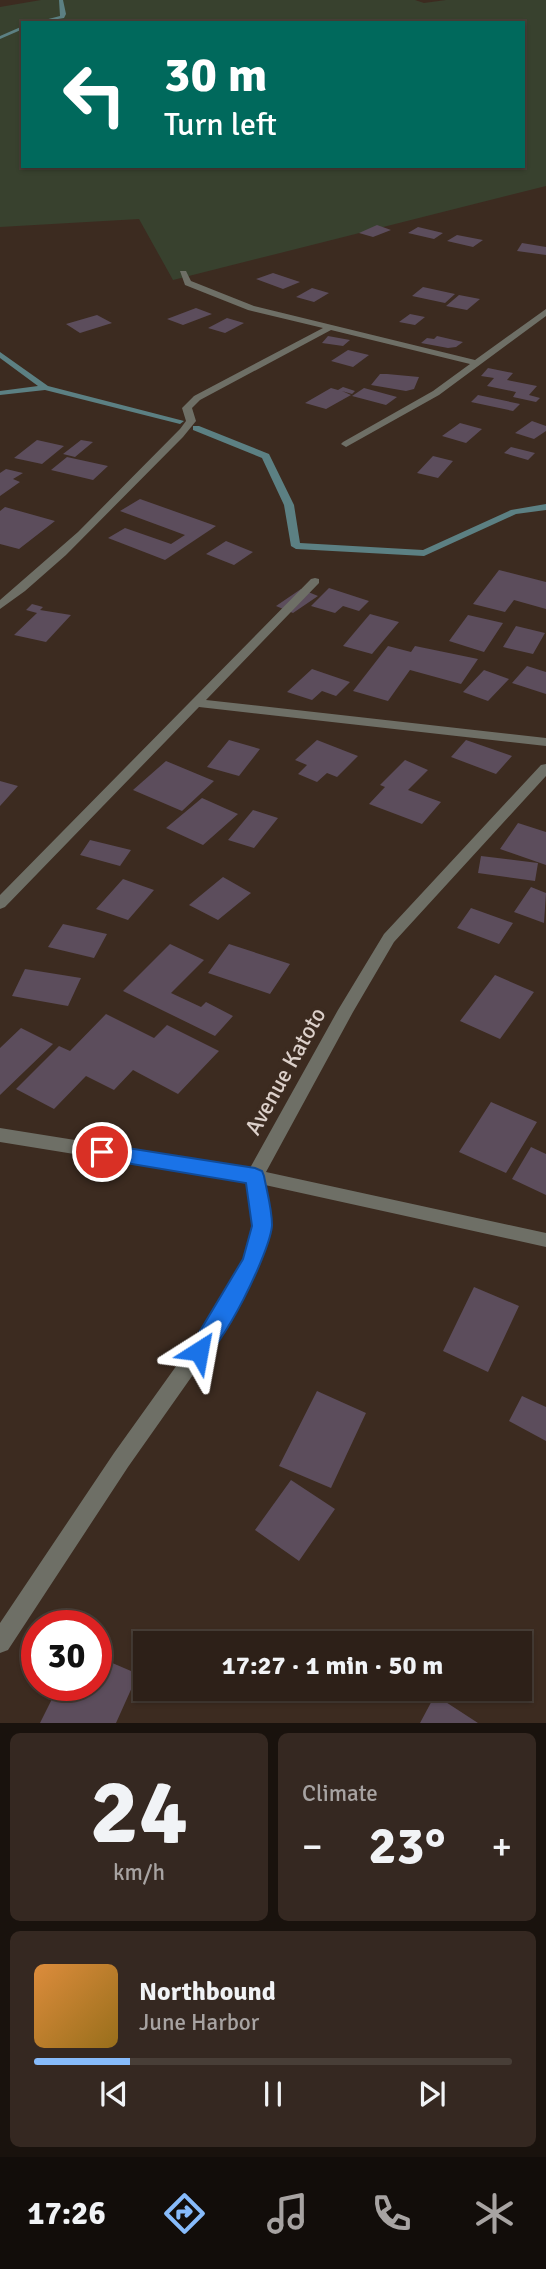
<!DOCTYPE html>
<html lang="en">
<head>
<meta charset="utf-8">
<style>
	body { margin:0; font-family:Signika,sans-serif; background:#352821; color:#f1f3f6; height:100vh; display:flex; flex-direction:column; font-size:26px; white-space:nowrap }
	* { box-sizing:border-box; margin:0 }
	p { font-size:23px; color:#a7a3a2 }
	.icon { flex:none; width:38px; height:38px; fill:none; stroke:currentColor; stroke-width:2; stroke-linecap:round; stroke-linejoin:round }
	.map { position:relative; height:1723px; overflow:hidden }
	.details { display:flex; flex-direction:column; gap:10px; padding:10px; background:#19120d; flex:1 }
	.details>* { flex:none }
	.guide { position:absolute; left:21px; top:21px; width:504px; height:147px; border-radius:0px; box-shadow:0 2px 5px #0004,0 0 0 2px #483e37; background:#00695c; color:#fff; overflow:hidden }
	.speed { position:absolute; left:21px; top:1610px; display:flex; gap:14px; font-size:35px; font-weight:700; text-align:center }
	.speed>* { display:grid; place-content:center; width:91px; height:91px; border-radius:50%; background:#2d2018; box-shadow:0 2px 5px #0004,0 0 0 2px #483e37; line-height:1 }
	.speed .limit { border:10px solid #d22; background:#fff; color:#111 }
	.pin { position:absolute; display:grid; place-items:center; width:60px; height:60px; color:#fff; margin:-30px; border:4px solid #fff; border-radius:50%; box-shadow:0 2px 7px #0007 }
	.me { position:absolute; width:77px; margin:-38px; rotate:34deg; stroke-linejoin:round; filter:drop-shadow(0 0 5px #0008) }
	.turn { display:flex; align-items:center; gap:24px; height:147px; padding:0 28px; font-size:32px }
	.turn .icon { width:91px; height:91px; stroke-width:2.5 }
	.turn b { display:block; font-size:49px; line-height:60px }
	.big { font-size:52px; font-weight:800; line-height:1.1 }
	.details .widget { flex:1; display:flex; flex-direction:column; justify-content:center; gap:10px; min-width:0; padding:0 24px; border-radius:10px; background:#352821 }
	.details .dial { align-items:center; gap:0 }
	.dial b { font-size:91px; line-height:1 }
	.song { display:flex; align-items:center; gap:21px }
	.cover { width:84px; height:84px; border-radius:10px; background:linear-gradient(135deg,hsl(30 70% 55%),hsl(40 70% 35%)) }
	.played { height:7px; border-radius:4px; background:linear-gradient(90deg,#87bbfb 20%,#483e37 20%) }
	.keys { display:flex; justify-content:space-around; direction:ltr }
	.heat { display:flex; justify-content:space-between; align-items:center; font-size:38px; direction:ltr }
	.details .tiles { flex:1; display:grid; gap:10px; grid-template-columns:1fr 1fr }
	.widget:last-child { grid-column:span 2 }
	.trip { position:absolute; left:133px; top:1631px; width:399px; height:70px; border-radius:0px; background:#2d2018; box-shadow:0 2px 5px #0004,0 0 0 2px #483e37; font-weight:800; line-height:70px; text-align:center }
	.menu { display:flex; height:112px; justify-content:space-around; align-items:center; background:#120d0a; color:#a7a3a2 }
	.menu .icon { width:49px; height:49px }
	.menu .active { color:#87bbfb }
	.menu b { font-size:32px; color:#f1f3f6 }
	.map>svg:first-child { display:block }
	.green { fill:#38412e; fill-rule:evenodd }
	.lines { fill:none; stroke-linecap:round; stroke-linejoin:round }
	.stream { fill:#5c8083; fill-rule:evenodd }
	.building { fill:#5c4d5c }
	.street { fill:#6e6f66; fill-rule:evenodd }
	.route { fill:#1a73e8; stroke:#114b97; stroke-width:2 }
	.labels { text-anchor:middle; stroke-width:7; stroke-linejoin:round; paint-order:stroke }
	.near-street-label { font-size:23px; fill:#dcd0ca; stroke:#3c2b20 }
</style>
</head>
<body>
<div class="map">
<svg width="546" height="1723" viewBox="0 0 546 1723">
	<rect width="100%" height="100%" fill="#3c2b20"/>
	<path class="green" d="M41 0H415L424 3 446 0H546V186L173 280 139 219 0 227V7ZM23 23H523V166H23Z"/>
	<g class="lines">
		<path class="stream" d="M59 0H63L66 14 64 18 33 23 60 16Z
			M23 26V29L0 39V36Z
			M0 352 48 386 184 421 180 424 45 390 0 395V391L38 386 0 358Z
			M193 426H199L269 454 294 505 300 543 423 550 511 510 546 504V510L516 514 424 556 296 549 291 546 284 505 262 458 193 430Z"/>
	</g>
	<path class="building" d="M377 225 391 230 373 237 359 233Z
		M418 227 443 233 434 239 408 233Z
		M457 235 483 240 473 247 447 241Z
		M522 243 546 247V255L517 251Z
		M273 273 300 282 283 289 256 279Z
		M423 287 455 294 445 303 412 296Z
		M312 288 329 293 314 302 296 297Z
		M459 295 480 299 467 310 446 306Z
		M196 308 212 314 183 325 167 319Z
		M410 314 425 317 415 325 399 322Z
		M97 315 112 323 80 333 66 324Z
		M227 318 244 323 225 333 208 328Z
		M328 336 350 340 343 346 322 343Z
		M437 336 463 342 456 347 448 348 421 343 427 338 434 339Z
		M348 350 369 355 353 367 331 361Z
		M488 368 513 373 507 380 537 386 529 395 540 398 536 402 513 397 516 392 487 386 494 378 481 376Z
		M380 374H387L419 377 414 389 406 391 371 385Z
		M343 387 355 391 352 394 342 391 351 395 326 409 305 403 331 388 338 390Z
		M364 388 397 397 386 405 352 396Z
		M478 395 520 404 513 411 471 402Z
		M532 421 546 426V431L534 439 515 433Z
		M460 423 482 429 466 443 442 436Z
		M37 440 64 446 42 464 14 458Z
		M81 440 93 442 75 457 63 454Z
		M511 447 535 453 528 460 504 453Z
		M433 456 453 461 438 478 417 473Z
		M67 457 108 466 93 480 51 470Z
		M6 469 23 473 13 479 20 482 0 496V473Z
		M140 499 216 526 165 560 108 538 125 528 171 544 185 535 120 511Z
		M5 507 55 521 19 549 0 544V511Z
		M226 541 253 552 234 565 206 554Z
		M499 570 546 582V609L514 600 505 612 473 604Z
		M329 588 369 601 359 611 343 606 335 613 311 606Z
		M301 589 318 596 293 613 276 606Z
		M32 604 43 607 40 610 71 615 46 642 14 635 37 613 26 610Z
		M370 614 399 622 372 654 343 646Z
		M468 615 503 623 484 652 449 641Z
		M516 626 545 633 533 654 503 647Z
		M388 646 411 652 415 646 478 659 461 684 410 670 388 701 353 691Z
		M527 666 546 672V694L512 683Z
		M312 669 350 682 336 696 322 691 312 700 287 692Z
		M484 670 509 679 488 701 463 692Z
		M229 740 260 749 239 776 207 767Z
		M317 740 358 756 337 777 327 773 317 782 298 774 307 765 295 760Z
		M466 740 512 756 496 774 451 757Z
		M405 760 428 770 408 790 441 802 422 824 369 804 385 787 380 785Z
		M166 761 214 781 182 811 133 790Z
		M0 781 18 786 0 806Z
		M202 798 238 814 203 845 166 828Z
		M253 810 278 818 254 848 228 840Z
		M518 823 546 832V865L500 849Z
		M90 840 131 850 120 866 80 855Z
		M481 856 538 863 535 881 478 873Z
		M223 877 251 893 218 920 189 905Z
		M123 879 154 890 128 920 96 909Z
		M531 887 546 893 544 923 514 912Z
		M471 908 513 923 499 944 457 928Z
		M63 924 107 934 94 958 48 947Z
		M170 944 204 960 171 993 201 1007 206 1002 233 1016 215 1036 123 991Z
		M229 944 290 964 270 994 208 973Z
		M25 969 81 978 68 1006 12 996Z
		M495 975 534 992 500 1039 460 1021Z
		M106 1014 154 1038 167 1025 219 1051 178 1094 133 1070 114 1090 86 1076 54 1109 16 1089 59 1046 70 1051Z
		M21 1028 53 1044 0 1095V1048Z
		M491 1102 537 1122 506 1173 459 1152Z
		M531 1147 546 1154V1195L512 1179Z
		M474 1287 519 1306 488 1372 443 1351Z
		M317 1391 366 1413 331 1488 279 1466Z
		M522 1396 546 1407V1441L509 1421Z
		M291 1480 335 1509 299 1561 255 1530Z
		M96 1656 138 1674 116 1723H40L59 1685H96Z
		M435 1695 478 1723H420Z"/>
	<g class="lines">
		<path class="street" d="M180 271H186L191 281 254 306 475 360 546 309V316L439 395 346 447 341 444 343 442 433 391 470 364 331 330 200 400 192 408 196 421 183 437 66 555 25 591 0 609V600L78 532 180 429 186 421 182 408 194 396 323 328 248 310 185 285Z
			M315 578 319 579V583L206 700 546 738V746L199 707 5 907 0 909V895L311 579Z
			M546 764V776L394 942 353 1012 266 1172 546 1233V1247L265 1185 271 1226 259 1265 221 1335 128 1467 8 1650 0 1653V1623L114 1453 207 1323 244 1259 253 1226 247 1182 0 1142V1128L250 1168 338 1010 384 934 541 765Z"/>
	</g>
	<path class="route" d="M102 1144 255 1168 262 1171 264 1176C267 1192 272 1209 272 1225 271 1250 221 1353 199 1361L191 1358 188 1351 243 1259 252 1226 246 1183 102 1159 95 1157 92 1152 95 1146Z"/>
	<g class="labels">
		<g class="near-street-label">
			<text transform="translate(285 1071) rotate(-61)" y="8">Avenue Katoto</text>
		</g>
	</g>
</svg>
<div class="speed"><div class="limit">30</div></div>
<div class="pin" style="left:102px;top:1152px;background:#d93025"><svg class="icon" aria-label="arrive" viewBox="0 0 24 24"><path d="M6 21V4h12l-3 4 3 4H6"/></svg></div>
<svg class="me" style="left:199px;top:1351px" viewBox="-20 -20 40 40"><path d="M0-17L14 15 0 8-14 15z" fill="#1a73e8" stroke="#fff" stroke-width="4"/></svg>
<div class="trip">17:27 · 1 min · 50 m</div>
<div class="guide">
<div class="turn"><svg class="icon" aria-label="left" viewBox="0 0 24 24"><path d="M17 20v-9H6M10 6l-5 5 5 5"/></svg><div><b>30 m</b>Turn left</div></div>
</div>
</div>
<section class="details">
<div class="tiles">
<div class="widget dial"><b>24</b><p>km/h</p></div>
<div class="widget"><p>Climate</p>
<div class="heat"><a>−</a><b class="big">23°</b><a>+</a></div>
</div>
<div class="widget">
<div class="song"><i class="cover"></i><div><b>Northbound</b><p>June Harbor</p></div></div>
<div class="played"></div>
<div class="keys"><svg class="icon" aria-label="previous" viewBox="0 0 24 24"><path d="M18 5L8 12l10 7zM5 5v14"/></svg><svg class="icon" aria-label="pause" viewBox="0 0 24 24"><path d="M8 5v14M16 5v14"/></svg><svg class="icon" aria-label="next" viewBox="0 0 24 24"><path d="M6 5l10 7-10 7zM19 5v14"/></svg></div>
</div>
</div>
</section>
<nav class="menu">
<b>17:26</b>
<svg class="icon active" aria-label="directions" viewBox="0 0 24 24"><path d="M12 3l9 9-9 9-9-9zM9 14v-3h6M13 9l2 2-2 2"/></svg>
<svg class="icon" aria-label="music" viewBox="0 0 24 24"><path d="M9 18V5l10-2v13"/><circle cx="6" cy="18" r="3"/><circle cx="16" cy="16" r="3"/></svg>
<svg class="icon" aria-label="phone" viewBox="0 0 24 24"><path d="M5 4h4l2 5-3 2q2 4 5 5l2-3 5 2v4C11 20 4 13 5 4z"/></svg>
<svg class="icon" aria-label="climate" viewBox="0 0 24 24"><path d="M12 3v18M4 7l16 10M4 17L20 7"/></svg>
</nav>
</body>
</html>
